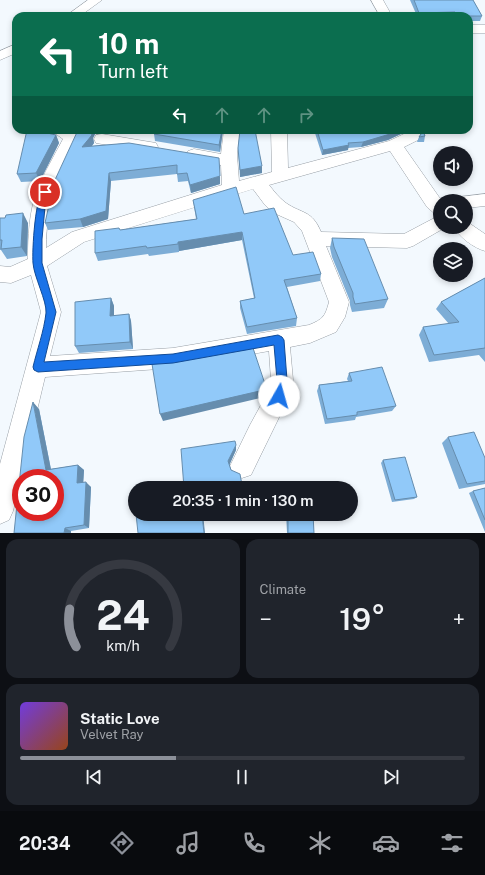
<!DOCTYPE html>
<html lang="en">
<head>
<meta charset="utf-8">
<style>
	body { margin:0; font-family:"Public Sans",sans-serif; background:#20242c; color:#f1f3f6; height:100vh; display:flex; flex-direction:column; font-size:15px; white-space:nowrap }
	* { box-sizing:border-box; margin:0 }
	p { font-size:13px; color:#9ea1a6 }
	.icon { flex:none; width:22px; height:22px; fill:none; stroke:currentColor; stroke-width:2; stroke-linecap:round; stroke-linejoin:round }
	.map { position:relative; height:533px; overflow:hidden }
	.details { display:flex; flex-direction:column; gap:6px; padding:6px; background:#0d0f14; flex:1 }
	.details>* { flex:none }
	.guide { position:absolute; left:12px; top:12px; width:461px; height:122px; border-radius:12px; box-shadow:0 2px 6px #0003; background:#0b6e4f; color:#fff; overflow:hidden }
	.tools { position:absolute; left:433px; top:146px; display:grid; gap:8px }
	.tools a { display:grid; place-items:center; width:40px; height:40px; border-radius:50%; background:#171b24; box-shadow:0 2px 6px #0003; font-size:20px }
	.speed { position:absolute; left:12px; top:469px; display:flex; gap:8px; font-size:20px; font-weight:700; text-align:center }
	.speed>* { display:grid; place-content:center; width:52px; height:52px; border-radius:50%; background:#171b24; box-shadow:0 2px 6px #0003; line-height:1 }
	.speed .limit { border:6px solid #d22; background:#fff; color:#111 }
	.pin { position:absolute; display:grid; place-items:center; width:34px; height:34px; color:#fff; margin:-17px; border:2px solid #fff; border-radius:50%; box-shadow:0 1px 4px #0007 }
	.me { position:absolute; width:44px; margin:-22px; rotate:7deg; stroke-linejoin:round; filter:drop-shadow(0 0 3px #0008) }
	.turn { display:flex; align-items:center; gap:14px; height:84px; padding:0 20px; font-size:18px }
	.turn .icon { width:52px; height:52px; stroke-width:2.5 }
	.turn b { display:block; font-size:28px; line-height:34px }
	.lanes { display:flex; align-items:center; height:38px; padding:0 20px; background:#0003; justify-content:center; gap:20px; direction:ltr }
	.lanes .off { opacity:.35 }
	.big { font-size:30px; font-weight:600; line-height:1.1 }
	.details .widget { flex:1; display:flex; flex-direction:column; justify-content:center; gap:6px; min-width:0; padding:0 14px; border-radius:12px; background:#20242c }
	.details .dial { align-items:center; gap:0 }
	.dial svg { height:104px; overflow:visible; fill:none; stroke:#363941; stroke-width:7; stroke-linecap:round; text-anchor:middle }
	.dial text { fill:#f1f3f6; stroke:none }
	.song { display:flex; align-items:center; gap:12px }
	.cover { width:48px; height:48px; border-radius:6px; background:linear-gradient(135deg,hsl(260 70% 55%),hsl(20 70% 35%)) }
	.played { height:4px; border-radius:2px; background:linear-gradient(90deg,#8c9099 35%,#363941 35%) }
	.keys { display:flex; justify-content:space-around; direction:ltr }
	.heat { display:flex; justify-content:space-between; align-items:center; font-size:22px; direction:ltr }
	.details .tiles { flex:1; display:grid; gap:6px; grid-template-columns:1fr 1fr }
	.widget:last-child { grid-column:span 2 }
	.trip { position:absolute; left:128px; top:481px; width:230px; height:40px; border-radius:20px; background:#171b24; box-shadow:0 2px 6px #0003; font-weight:600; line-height:40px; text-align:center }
	.menu { display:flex; height:64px; justify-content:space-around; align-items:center; background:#090b0e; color:#9ea1a6 }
	.menu .icon { width:28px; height:28px }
	.menu .current { color:#8c9099 }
	.menu b { font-size:18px; color:#f1f3f6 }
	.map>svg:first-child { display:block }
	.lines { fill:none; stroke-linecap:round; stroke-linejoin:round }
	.street-casing { stroke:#989fa6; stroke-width:1 }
	.street { fill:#fff; fill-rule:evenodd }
	.wall { fill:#7dadd6 }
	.shaded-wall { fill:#668dae }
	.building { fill:#91c9f9; stroke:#668dae; fill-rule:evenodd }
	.route { fill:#1a73e8; stroke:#114b97 }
</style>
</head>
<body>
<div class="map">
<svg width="485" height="533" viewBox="0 0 485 533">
	<rect width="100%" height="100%" fill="#f3f9fe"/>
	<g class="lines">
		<g class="street-casing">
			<path id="street" d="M88 0H102L80 16H66Z
				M371 0H383L392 16H380Z
				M469 25H485V33H469Z
				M16 44V53L0 60V51Z
				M53 130H72L80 137C60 176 46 202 46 248L72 232 222 185 221 165 188 159 186 155 188 151 194 149 221 154 224 130H240L237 155 239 181 272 172 271 130H287L288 168 389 141 406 133 407 130H423L418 140 404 147 439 197 443 201H440V215L434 213 427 207 390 151 269 185C274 191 279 198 286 203 302 214 312 210 321 232L404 234 440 215V227H446L413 246 407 248 326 246 349 302 345 317 336 332 310 343 290 347 293 380 290 395 251 475 242 478 233 475 230 466 250 425 268 392 271 380 269 351 173 368 45 377 13 511 9 520 0 524V464L41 312 31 275 11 283 0 282V266L10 267 28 259C28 237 29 212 37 191 44 173 54 156 63 139L56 134ZM253 189 265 205 274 213 294 222 302 231 329 302C325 317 323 319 309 325L173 348 50 356 61 312 47 266 84 242Z
				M102 134 156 143 158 147 156 151 150 152 96 143 94 139 96 135Z
				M485 194V206L466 208V201H458L460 197Z
				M466 221 485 234V251C474 248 459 237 454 227H466Z"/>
		</g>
		<use href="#street" class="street"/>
	</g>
	<path class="wall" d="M410 0H473L482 16 480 21H469V16H417Z
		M76 130H104L102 133 95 134 93 138 94 143 92 146 129 143 220 184 191 193 188 181 178 182 177 174 111 181 108 219 83 227 48 230 45 223 77 133Z
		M223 130 220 152 155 141 154 134Z
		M314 130H406L405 132 388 140 361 147 348 148V150L322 155Z
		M56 135 59 143 40 181 21 182 17 174Z
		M425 136 424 142H417L419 137Z
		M238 148 262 173 240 177Z
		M193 200 244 214 293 255 321 274 320 281 287 287 297 318 296 326 247 334 240 308V301L254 298 242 240 179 251V252L149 256 148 254 98 261 95 253 120 230 196 219Z
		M0 218 28 223 27 256 7 259 1 250H0Z
		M332 238 388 299 384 308 352 312 350 305V301L332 257 330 248Z
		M485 278V362L479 355 429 362 419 335 423 327 449 324 436 309 441 302Z
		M111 298 114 306V316L129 314 131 321 133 349 79 353 75 346Z
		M349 373 396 406 392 411 356 417 355 420 325 424 317 391 319 385 348 381 347 379Z
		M39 409 51 469 78 465 84 470 83 482 91 487 89 528 71 531V533H14Z
		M448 437 485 458V484L459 489 442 443Z
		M236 445V450L229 465 231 470 242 485V488H184Z
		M383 460 417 497 414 499 392 502 381 463Z
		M485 488V532L469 493 473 491Z
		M286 514H313L314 533H287Z"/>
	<path class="shaded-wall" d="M90 130H104L102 133 95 134 93 138 94 143 85 155 82 147Z
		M222 130H223L220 152 219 145Z
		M399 130H406L405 132 388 140 361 147 363 142Z
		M56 135 59 143 40 181 36 173Z
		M349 145 348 150 322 155 323 150Z
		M262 166V173L240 177V170Z
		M109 173 111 181 108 219 83 227 80 219Z
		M220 176V184L191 193 190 185Z
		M23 213 28 223 27 256 21 247Z
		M242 232V240L179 251 178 242Z
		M111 298 114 306V324L110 316Z
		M129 314 131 321 133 349 130 342Z
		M266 387 265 394 264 397 163 421 160 414Z
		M33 402 39 409 52 475 46 470Z
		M236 445V450L229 466 228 461Z
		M78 465 84 470 83 488 77 483Z
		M86 482 91 487 89 528 84 525Z
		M202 514H203L205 533H204Z
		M65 528 71 531V533H64Z"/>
	<path class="building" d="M414 0H473L482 16H457L455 12 419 13Z
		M27 130H34L56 135 36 173 17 174Z
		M78 130H90L92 135 82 147 129 143 219 158 220 176 190 185 187 173 177 174V165L109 173 106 211 80 219 45 223 54 182Z
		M156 130H222L219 145 154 134Z
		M240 130H255L262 166 240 170 238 148Z
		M317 130H399L390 134 363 142 348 143 349 145 323 150Z
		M423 131 425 136 419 137Z
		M236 187 244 214 274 208 293 255 313 252 321 274 284 280 297 318 247 327 240 301 255 298 242 232 178 242V244L147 248 146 246 95 253V231L119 228 120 230 197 219 193 200Z
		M23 213 21 247 1 249 2 240H0V218H5L6 215Z
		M332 238 364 239 388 299 355 304 353 297V293L334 247Z
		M485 278V348L434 355 423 327 459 322 441 302Z
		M111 298 110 316 129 314 130 342 75 346V302Z
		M253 348 266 387 264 390 160 414 152 364Z
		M382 367 396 406 357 412V415L327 419 319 385 352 381 349 373Z
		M33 402 46 470 78 465 77 483 86 482 84 525 65 528 64 533H14L24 437ZM21 478H55V512H21Z
		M474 432 485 458V481L467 484 448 437Z
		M235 441 236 445 228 461 231 470 240 474 242 485 222 488H184L181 449Z
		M405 457 417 497 395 500 383 460Z
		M485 488V520L473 491Z
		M136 514H202L204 533H138Z
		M288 514H313L314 533H288Z"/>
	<path class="route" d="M45 189 49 192 45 207 42 239V263L56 312 44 362 173 354 278 335 282 337 284 340 287 380 283 399 279 401 275 399 274 396 277 380 274 345 173 363 38 372 34 370 33 367C37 350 44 331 46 313 47 301 34 277 33 263 32 252 35 192 45 189Z"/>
</svg>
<div class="tools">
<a><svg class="icon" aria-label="sound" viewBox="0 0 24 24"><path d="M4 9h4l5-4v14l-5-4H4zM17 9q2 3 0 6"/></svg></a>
<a><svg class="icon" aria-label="search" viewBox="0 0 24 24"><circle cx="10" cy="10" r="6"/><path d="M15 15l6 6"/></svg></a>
<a><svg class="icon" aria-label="layers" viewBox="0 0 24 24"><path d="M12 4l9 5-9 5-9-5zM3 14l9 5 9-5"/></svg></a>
</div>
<div class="speed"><div class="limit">30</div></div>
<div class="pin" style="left:45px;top:192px;background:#d93025"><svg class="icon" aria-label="arrive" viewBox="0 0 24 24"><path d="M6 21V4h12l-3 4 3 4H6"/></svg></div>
<svg class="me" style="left:279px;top:396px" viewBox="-20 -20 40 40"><circle r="19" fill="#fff"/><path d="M0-13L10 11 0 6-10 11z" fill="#1a73e8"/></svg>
<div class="trip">20:35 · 1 min · 130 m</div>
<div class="guide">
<div class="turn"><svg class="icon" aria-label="left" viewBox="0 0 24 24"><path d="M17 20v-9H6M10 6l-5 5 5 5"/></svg><div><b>10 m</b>Turn left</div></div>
<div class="lanes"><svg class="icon" aria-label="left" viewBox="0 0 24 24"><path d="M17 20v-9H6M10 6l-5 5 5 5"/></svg><svg class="icon off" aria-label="ahead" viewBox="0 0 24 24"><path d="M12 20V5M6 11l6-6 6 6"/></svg><svg class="icon off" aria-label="ahead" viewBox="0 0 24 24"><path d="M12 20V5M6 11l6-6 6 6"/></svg><svg class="icon off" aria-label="right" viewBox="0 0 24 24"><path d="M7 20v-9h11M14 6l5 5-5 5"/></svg></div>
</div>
</div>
<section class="details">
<div class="tiles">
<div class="widget dial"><svg viewBox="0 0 100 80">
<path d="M14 69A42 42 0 1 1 86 69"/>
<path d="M14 69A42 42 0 0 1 9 40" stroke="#8c9099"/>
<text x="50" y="56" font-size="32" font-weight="700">24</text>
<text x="50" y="72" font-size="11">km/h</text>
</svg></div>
<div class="widget"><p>Climate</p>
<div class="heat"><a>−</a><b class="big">19°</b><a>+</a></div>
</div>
<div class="widget">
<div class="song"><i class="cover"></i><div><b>Static Love</b><p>Velvet Ray</p></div></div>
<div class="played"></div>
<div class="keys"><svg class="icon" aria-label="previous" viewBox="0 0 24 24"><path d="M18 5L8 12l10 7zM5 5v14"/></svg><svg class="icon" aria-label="pause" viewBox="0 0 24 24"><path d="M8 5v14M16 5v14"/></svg><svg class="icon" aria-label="next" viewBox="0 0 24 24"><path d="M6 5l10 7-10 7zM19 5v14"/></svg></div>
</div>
</div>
</section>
<nav class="menu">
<b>20:34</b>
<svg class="icon current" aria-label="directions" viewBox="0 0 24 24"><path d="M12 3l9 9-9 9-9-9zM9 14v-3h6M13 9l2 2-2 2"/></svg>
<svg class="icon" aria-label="music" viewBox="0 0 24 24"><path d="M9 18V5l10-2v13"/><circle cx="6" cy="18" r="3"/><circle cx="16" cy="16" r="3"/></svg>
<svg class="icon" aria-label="phone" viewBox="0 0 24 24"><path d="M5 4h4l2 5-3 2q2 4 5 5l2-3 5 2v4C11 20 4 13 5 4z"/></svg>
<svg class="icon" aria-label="climate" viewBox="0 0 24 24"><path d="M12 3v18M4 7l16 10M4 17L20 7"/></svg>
<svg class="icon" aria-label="car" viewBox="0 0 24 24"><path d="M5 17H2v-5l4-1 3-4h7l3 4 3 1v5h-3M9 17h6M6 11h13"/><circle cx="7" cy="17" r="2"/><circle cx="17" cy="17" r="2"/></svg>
<svg class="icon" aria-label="filters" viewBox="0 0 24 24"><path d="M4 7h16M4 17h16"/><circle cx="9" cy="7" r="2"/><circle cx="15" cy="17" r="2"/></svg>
</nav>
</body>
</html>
